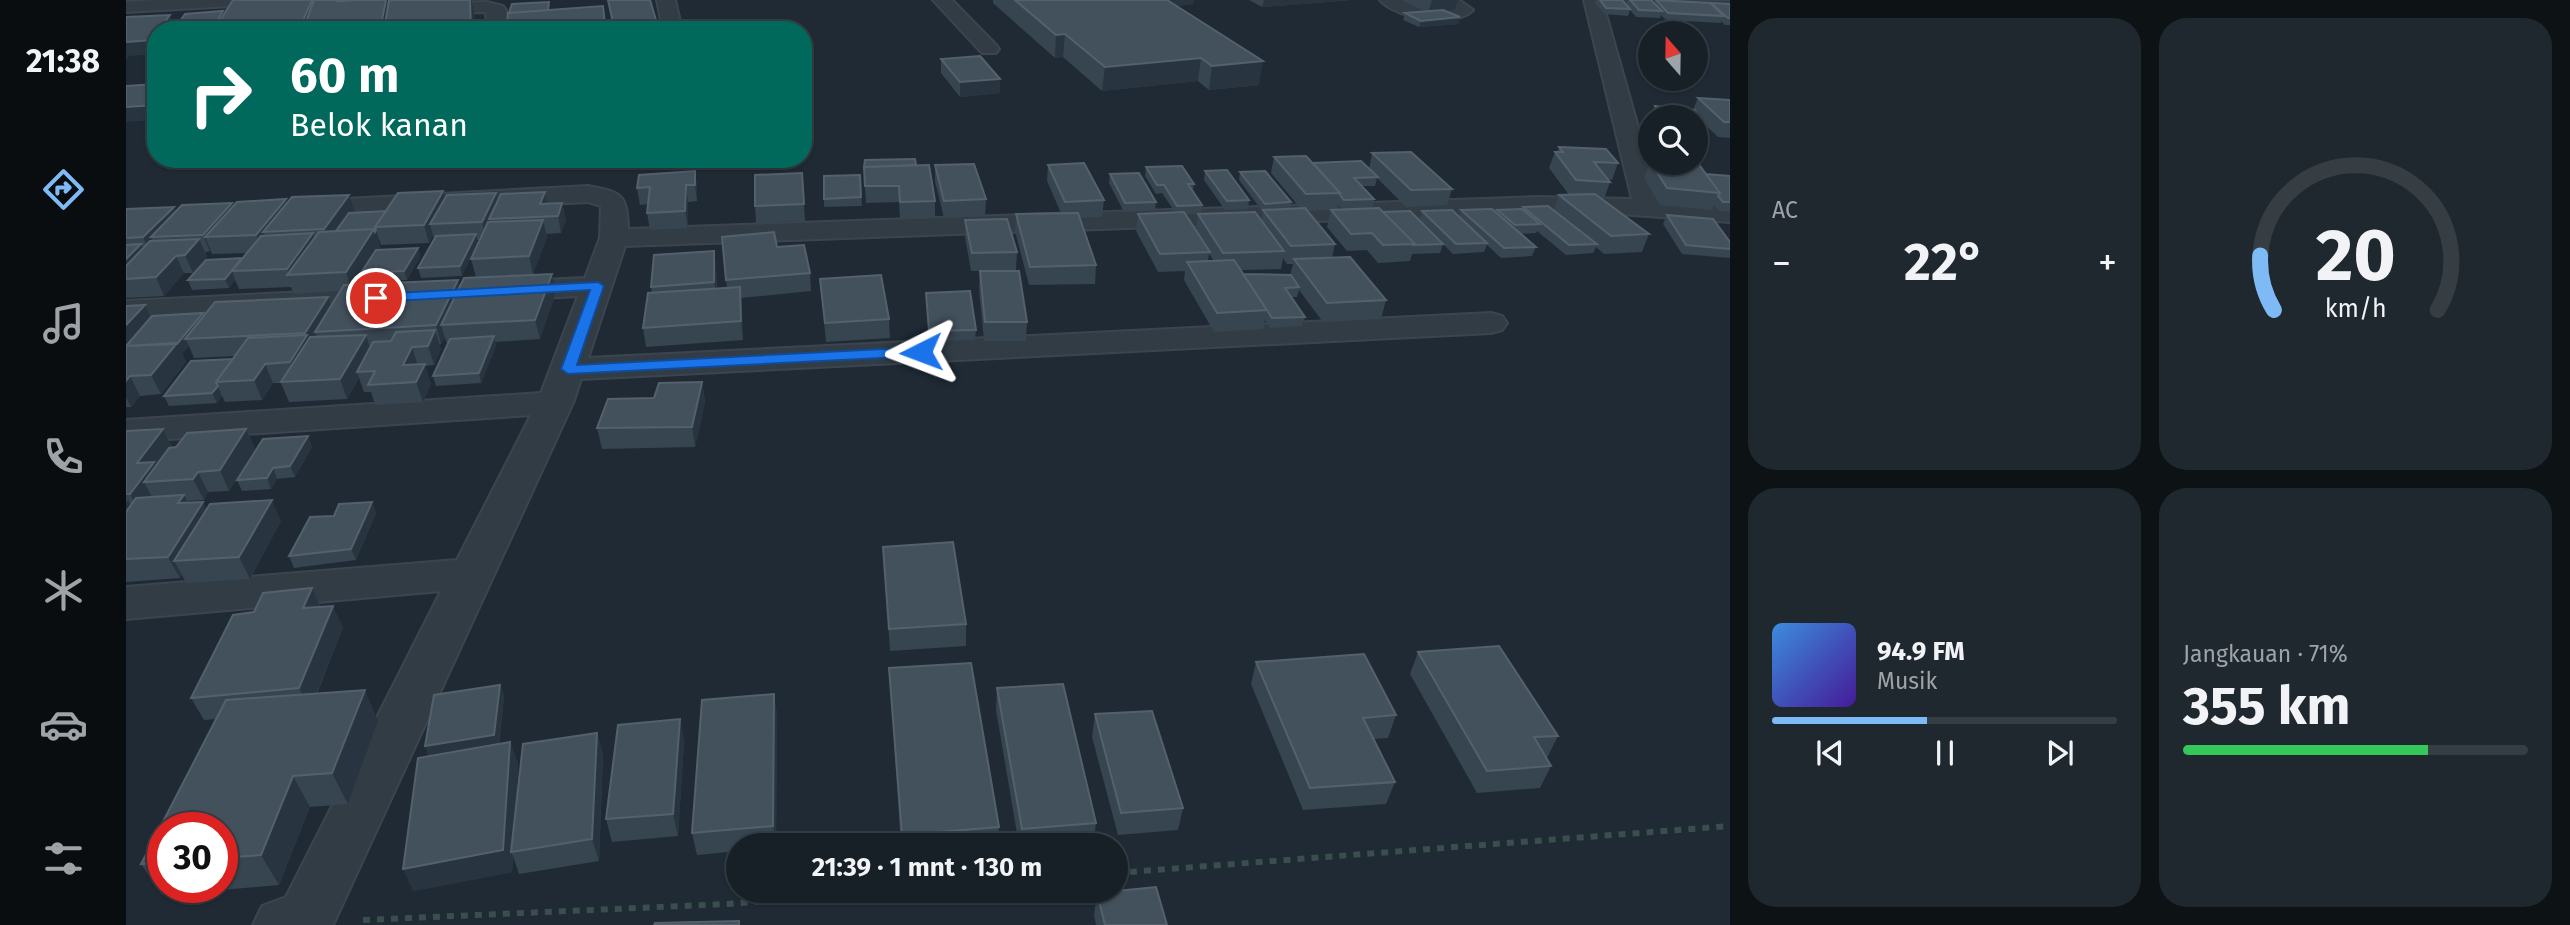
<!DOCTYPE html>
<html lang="id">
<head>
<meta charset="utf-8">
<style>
	body { margin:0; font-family:"Fira Sans",sans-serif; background:#20282f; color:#f1f3f6; height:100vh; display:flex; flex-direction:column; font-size:26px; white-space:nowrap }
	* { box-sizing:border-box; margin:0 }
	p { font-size:23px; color:#9ea3a7 }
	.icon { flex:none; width:38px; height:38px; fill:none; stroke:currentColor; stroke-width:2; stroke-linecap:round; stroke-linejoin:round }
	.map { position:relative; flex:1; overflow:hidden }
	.details { display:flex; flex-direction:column; gap:18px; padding:18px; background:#0d1215; width:840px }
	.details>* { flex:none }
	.guide { position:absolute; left:21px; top:21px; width:665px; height:147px; border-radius:28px; box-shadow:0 2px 5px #0004,0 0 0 2px #363e44; background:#00695c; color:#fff; overflow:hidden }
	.needle { width:46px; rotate:340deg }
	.fabs { position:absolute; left:1512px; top:21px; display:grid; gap:14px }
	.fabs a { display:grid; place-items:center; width:70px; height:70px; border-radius:50%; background:#172027; box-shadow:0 2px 5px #0004,0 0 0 2px #363e44; font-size:35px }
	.speed { position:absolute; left:21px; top:812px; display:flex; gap:14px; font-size:35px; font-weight:700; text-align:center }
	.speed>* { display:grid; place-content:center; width:91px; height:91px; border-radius:50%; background:#172027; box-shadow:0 2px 5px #0004,0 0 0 2px #363e44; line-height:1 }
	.speed .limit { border:10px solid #d22; background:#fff; color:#111 }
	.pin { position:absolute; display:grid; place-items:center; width:60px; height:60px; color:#fff; margin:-30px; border:4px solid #fff; border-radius:50%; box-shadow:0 2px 7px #0007 }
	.me { position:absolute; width:77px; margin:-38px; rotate:267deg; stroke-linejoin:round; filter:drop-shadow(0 0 5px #0008) }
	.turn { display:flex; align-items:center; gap:24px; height:147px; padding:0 28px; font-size:32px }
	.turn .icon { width:91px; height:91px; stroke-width:2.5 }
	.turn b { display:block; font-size:49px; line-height:60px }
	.big { font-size:52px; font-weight:700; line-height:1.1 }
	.details .widget { flex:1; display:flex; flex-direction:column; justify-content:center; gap:10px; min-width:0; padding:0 24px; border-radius:28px; background:#20282f }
	.details .dial { align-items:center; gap:0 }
	.dial svg { height:182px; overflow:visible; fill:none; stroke:#363e44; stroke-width:7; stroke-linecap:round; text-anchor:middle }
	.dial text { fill:#f1f3f6; stroke:none }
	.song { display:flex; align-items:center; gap:21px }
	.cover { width:84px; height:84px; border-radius:10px; background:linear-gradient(135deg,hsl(210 70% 55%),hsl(260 70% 35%)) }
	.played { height:7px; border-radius:4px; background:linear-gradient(90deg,#7dbaf6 45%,#363e44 45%) }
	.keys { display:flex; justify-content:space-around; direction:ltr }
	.heat { display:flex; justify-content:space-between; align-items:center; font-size:38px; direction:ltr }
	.charge { height:10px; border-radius:5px; background:linear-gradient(90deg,#34c759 71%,#363e44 0) }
	.details .tiles { flex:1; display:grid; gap:18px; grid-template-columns:repeat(2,1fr) }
	.trip { position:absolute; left:600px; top:833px; width:402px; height:70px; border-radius:35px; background:#172027; box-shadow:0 2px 5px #0004,0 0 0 2px #363e44; font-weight:700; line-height:70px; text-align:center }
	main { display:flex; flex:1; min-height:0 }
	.dock { display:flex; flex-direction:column; width:126px; justify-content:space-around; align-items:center; background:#090d10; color:#9ea3a7 }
	.dock .icon { width:49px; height:49px }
	.dock .on { color:#7dbaf6 }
	.dock b { font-size:32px; color:#f1f3f6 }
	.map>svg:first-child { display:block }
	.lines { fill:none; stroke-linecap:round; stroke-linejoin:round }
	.minor-casing { stroke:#3c454f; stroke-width:4 }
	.path { stroke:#394e4d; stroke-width:6; stroke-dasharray:7 7; stroke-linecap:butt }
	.minor { fill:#323c45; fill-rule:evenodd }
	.wall { fill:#374551; fill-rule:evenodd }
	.shaded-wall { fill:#283540 }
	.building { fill:#43515d; stroke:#54616d; stroke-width:2 }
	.route { fill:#1a73e8; stroke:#114b97; stroke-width:2 }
</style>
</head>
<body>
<main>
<nav class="dock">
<b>21:38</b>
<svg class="icon on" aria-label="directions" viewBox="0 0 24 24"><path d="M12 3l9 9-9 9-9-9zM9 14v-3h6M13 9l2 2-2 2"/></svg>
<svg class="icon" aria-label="music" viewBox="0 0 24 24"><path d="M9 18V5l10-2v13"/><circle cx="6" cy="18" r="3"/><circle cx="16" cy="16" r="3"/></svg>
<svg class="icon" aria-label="phone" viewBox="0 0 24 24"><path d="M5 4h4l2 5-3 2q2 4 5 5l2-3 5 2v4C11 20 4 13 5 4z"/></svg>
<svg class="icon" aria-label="climate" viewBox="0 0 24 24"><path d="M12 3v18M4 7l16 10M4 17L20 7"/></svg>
<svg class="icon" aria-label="car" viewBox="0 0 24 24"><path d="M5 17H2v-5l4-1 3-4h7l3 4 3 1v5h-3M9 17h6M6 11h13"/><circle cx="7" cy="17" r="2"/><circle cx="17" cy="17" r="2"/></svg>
<svg class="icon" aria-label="filters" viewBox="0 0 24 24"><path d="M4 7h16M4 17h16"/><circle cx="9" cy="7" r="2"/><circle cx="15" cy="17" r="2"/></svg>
</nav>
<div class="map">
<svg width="1604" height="925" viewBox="0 0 1604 925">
	<rect width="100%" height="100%" fill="#1f2a34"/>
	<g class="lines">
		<g class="minor-casing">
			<path id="minor" d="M28 0H133L124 5 0 12V2Z
				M228 0H246V4L361 2 377 6 380 10 381 30H361L360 12 241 15 231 13Z
				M531 0H549L556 30H537Z
				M807 0H826L870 45 873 49 870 53H856Z
				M1254 0H1277L1299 8H1322L1310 0H1333L1347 10C1330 29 1269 18 1254 0Z
				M1458 0H1476L1533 201 1604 206V222L1480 213H1413L499 246 462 358 1365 313 1376 316 1381 323 1376 330 1365 333 455 379 447 403 207 925H127L136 906 160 897 315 591 0 619V587L331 560 405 415 0 442V420L415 393 452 296 376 300 365 298 361 291 365 284 376 282 459 278 474 238 475 206 462 202 174 216 164 214 160 208 164 202 462 186C496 192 501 194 502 229L1413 197 1506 199Z
				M1479 0 1604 1V11L1488 5Z
				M260 288 271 290 276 297 271 304 0 321V301Z"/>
		</g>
		<path class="path" d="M990 873 1604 826
			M237 920 602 904 767 891"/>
		<use href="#minor" class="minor"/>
	</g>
	<path class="wall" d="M867 0H1068L1067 4 1049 6 1133 85 1083 90 1072 81 976 91 937 57 929 58 867 3Z
		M1123 0H1226L1136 7Z
		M1275 0H1332L1329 10 1321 11 1334 17 1332 24 1293 27 1277 20 1279 13 1299 11Z
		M1470 0H1496L1500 4 1502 0H1525L1528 3 1530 0 1585 4V3L1604 4V25H1599L1595 21V23L1540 20 1535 15 1534 18 1510 17 1504 10 1502 16 1478 14 1469 3Z
		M815 59 874 93 834 97 815 73Z
		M1572 98 1604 100V138L1592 137 1575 121 1578 128 1575 136H1570V117H1528L1526 113 1529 106 1567 110Z
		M1433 147 1492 163 1486 180 1482 179 1484 182 1478 199 1475 198 1523 234 1516 252 1478 254 1470 247 1467 253 1440 255 1411 231 1410 233 1395 234 1410 247 1406 256 1375 258 1361 245 1358 252 1327 254 1297 224 1317 244 1314 253 1286 254 1284 261 1252 263 1241 250 1221 251 1201 227 1205 210 1182 211 1209 244 1206 258 1260 300 1255 319 1197 322 1173 290 1171 297H1165L1179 317 1176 326 1144 328 1139 320 1137 329 1088 332 1058 280 1059 271 1032 272 1010 231 1012 214 1049 212 1036 193 1030 194 1019 176 1020 167 1068 184 1067 191 1076 205 1075 214H1060L1070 230 1072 214 1135 220 1137 212 1113 180 1114 172 1165 202 1164 208H1174L1145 173 1148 157 1187 164 1243 169 1246 153 1326 189 1321 205 1280 207 1251 178 1249 186H1236L1248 199 1246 208 1216 209 1212 204 1210 210 1257 212 1294 220 1296 211 1333 217 1335 210 1370 213 1371 210 1396 209 1397 207 1428 210 1433 195H1443L1423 168 1429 152H1431ZM1083 254 1088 261H1082ZM1157 258 1161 264H1167L1164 275 1117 274 1114 270 1155 269Z
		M1524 162 1580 174 1604 176V212L1593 211 1588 205 1586 210 1534 205 1518 178Z
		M790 165 809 201V218L774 219 773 202 740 203 738 173Z
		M809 165 860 199 859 216 818 218 809 181Z
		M922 165 978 200 976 217 954 218 970 265 969 284 903 285 889 231 890 214 935 213 921 181Z
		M569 171 571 188V201L562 202V228L524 230 521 213 522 204 514 205 511 188Z
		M1079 171 1123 200 1122 209 1099 210 1078 180Z
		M676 173 679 221 630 223 629 206Z
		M984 174 1030 202 1029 210 998 212 983 183Z
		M734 175 736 206 698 207V199Z
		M317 191 319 198 370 193 372 201 422 204 436 203 440 220 435 233 420 234 421 237 407 274 350 277 345 259 354 240H351L336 276 295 278 292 268 308 239 307 235 303 243 255 245 253 239 252 241 254 247 252 250 292 248 294 257 281 280 239 282 236 275 230 285 333 287 430 292 414 339 369 342 370 346 355 383 310 386 307 376 321 344 319 338 315 344 313 345 315 349 308 365 299 366 305 384 297 402 249 405 245 392H238L233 378 221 399 163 402 155 383H147L136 400 99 402 96 396 91 403 43 406 38 396 107 359 109 356 68 358 63 346 56 354 60 362 35 394 14 396 5 407H0V306L19 305 25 317 77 313 78 316 206 305 214 291 168 294 165 287 113 289 109 280 103 288 66 290 62 280 116 259 121 253 86 254 85 251 79 252 81 257 67 273H58L38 296 0 298V209L50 212 107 206 161 203 228 212 260 211Z
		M1541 215 1604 242V258L1556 254 1537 224Z
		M839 220 891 252 890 270 845 271 839 237Z
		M596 237 651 247 684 273 685 291 615 298 617 340 520 347 517 328 526 293 525 287 588 251 590 269 591 288H601Z
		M854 271 901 322 900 341H858L853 289Z
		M694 279 763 319 764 338 700 342Z
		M800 293 850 330 849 340 803 341Z
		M576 382 579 402 569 447 476 449 471 428 528 398Z
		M37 429 46 447 120 429 129 449 103 491 82 492 78 500 61 501 62 503 81 509 155 521 124 579 60 583 56 575 54 578 0 582V431Z
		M182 436 186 447 169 477 151 479 145 489 116 491 111 480Z
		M246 502 250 513 230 560 168 568 163 556 208 516Z
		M757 547 840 624V646L764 651Z
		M186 588 195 607 217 627 191 694 252 721 222 804 184 807 153 885 36 895 15 864 90 719 78 720 65 698 128 612ZM37 828H96V887H37Z
		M1292 652 1432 736 1421 758 1425 766 1414 788 1351 793 1284 674Z
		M1130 662 1270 715 1262 738 1248 739 1269 782 1260 804 1177 810 1125 684Z
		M763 668 873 827 871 845H775Z
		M374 685 378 696 373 744 384 742 392 764 389 823 471 733 477 755 473 861 393 874 387 856 386 872 287 891 303 756 299 746Z
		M871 688 970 823 967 845H893L870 710Z
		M648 694 651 716 650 845H612V851L571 855 566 833Z
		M969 714 1057 808 1052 830 992 835 966 737Z
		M554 719 558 742 552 836 486 842 480 819Z
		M971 893 1041 925H970L968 915Z"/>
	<path class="shaded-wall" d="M186 0H191L186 30H173Z
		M260 0H261L265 15 263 30H254Z
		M344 0H345L348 11 349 30H345Z
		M1026 0H1068L1067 4 1025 8Z
		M1138 0H1226L1136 7Z
		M1306 0H1332L1329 10 1302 13Z
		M44 15 49 28 47 30H33Z
		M1334 17 1332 24 1293 27 1295 21Z
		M530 20 531 30H488L487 23Z
		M479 24 480 30H406Z
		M939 34 937 57 929 58 930 35Z
		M30 35V54L3 56 0 60V42Z
		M1075 58 1072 81 976 91 979 67Z
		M1137 61 1133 85 1083 90 1086 66Z
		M874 79V93L834 97V82Z
		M30 105V120L0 122V107Z
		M569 171 571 188V201L569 185Z
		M560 185 562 202V228L559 211Z
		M317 191 322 208 304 224 307 235 303 243 298 225Z
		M419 192 423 209 414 204Z
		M370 193 374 210 363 219 365 228 360 240 356 222Z
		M223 195 229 212 204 247 198 229Z
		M160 199 166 216 137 232 143 245 137 252 130 235Z
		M106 203 113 220 79 237 85 251 84 252 77 235Z
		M436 203 440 220 435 233 432 216Z
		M48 207 55 224 25 237 30 249 25 255 17 237Z
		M417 220 421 237 407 274 403 256Z
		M248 229 250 230 253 239 252 241 254 247 237 273H235L236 275 226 291 220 272Z
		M187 233 194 251 163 275 161 269Z
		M350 234 352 243 336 276 334 266Z
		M73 239 81 257 67 273 59 255Z
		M15 244 23 262 0 279V259Z
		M292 248 294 257 281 280 278 271Z
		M588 251 590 269 591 300 588 282Z
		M50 256 58 273 38 296 30 277Z
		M116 258 106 271 109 280 103 288 99 279Z
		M426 274 430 292 414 339 409 320Z
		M332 280 337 298 315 325 319 338 315 344 310 325Z
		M614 287 616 305 617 340 615 321Z
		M202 297 209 315 189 332 192 342 189 354 171 382 164 362 180 337 179 333Z
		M19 305 28 323 0 351V325Z
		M77 313 81 323 59 339 63 346 56 354 60 362 35 394 25 375Z
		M309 330 315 349 308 365 302 346Z
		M240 335 246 354 231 372 233 378 221 399 214 379Z
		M368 336 370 346 355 383 353 373Z
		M286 347 292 366 277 365Z
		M139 364 147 383 136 400 128 380Z
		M299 364 305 384 297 402 290 382Z
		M4 376 14 396 5 407 0 397V381Z
		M576 382 579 402 569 447 566 427Z
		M92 386 96 396 91 403 86 393Z
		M37 429 47 449 18 482 27 499 15 515 4 494 11 463Z
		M120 429 129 449 103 491 94 470Z
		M182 436 186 447 169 477 164 466Z
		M147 468 151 479 145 489 141 478Z
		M72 472 82 492 78 500 67 479Z
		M58 495 69 516 77 502 88 523 48 561 56 575 54 578 42 557 52 503Z
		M2 500 14 522 0 541V504Z
		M146 500 155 521 124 579 113 557Z
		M246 502 250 513 230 560 225 549Z
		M186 588 196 610 177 608Z
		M207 606 217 627 184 710 173 688Z
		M374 685 378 696 372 747 304 758 299 746Z
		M239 690 252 721 222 804 206 773Z
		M648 694 651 716 650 845 647 826Z
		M554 719 558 742 552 836 547 814Z
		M471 733 477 755 473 861 466 839Z
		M384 742 392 764 387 852H385L387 856 386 872 287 891 277 869Z
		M167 776 184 807 153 885 135 855Z"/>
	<path class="building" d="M107 0H186L173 30H88Z
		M188 0H213L212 1 230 0H260L254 30H177Z
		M263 0H344L345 30H258Z
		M482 0H524L530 20 487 23Z
		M889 0H1041L1137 61 1086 66 1075 58 979 67 939 34 930 35Z
		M1474 0H1496L1504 9 1480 8Z
		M1504 0H1525L1536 11 1513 10Z
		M1530 0 1584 3 1598 16 1542 13Z
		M423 2 422 10 383 13 386 4Z
		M1585 3 1604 4V18H1602Z
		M477 6 479 24 406 30H381L382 13Z
		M1317 10 1334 17 1295 21 1279 13Z
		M97 11 86 30H48L59 14Z
		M44 15 33 30H30V35L26 40 0 42V17Z
		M854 56 874 79 834 82 815 59Z
		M30 84V105L0 107V86Z
		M1572 98 1604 100V122H1598Z
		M1529 106 1569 110 1578 128 1570 127V117H1534Z
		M1433 147 1480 149 1492 163 1468 162 1484 182 1450 180 1429 152H1437Z
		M1285 152 1326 189 1285 190 1246 153Z
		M1180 156 1214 193 1180 194 1148 157Z
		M789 159 790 165 738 167 739 160Z
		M1235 161 1252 177 1228 178 1248 199 1218 200 1214 195V193L1187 163Z
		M958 163 978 200 939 202 922 165Z
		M1525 163 1574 166 1594 193 1541 188Z
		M848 164 860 199 818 201 809 165Z
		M803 165 809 201 774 202 773 186H739L738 167Z
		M1056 166 1068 184H1062L1076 205 1051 206 1038 185H1031L1020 167Z
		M1101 170 1123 200 1101 201 1079 171Z
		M569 171V185H560L559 211 521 213 524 187 511 188 513 175Z
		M1139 171 1165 202 1139 204 1114 172Z
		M676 173 678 204 629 206V175Z
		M1013 173 1030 202 999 203 984 174Z
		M1580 174 1604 176V202H1597L1592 196 1594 193Z
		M734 175 735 197 698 199V176Z
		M317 191 298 225 249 227 272 193Z
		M419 192 414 204 436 203 432 216 363 219 375 194Z
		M370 193 356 222 304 224 321 195Z
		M1469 194 1523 234 1485 236 1433 195Z
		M223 195 198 229 137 232 166 197Z
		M160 199 130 235 79 237 111 202Z
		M106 203 77 235 25 237 56 205Z
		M1422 206 1471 244 1443 245 1397 207Z
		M48 207 17 237 0 238V209Z
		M1179 208 1209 244 1165 246 1137 210Z
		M1253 208 1289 244 1257 245 1246 233 1225 234 1205 210Z
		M1366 209 1410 247 1378 248 1335 210Z
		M1396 209 1414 224 1389 225 1371 210Z
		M1326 210 1361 243 1330 244 1296 211Z
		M260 211 249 227 250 230 249 232 248 229 210 231 223 213Z
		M1284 211 1317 244 1288 245 1289 244 1257 212Z
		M1058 212 1084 252 1034 254 1012 214Z
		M1129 212 1158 251 1097 253 1072 214Z
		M952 213 970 265 904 267 890 214Z
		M1541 215 1587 219 1604 242V249L1560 245Z
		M881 219 891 252 846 253 839 220Z
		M417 220 403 256 345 259 362 222Z
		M248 229 220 272 161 275 193 232Z
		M648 232 651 247 678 245 684 273 600 280 596 237Z
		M187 233 161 269 106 271 135 236Z
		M350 234 334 266 292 268 310 236Z
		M73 239 59 255 50 256 30 277 0 279V266L24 241Z
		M15 244 0 259V245Z
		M292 248 278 271 235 273 250 250Z
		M588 251V282L525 287 528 255Z
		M1224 257 1260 300 1201 303 1168 259Z
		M116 258 99 279 62 280 80 260Z
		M1108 260 1141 310 1091 313 1061 262Z
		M854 271H893L901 322H859Z
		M426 274 409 320 315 325 338 278Z
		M1117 274 1165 275 1173 287 1159 288 1179 317 1146 318Z
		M755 275 763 319 699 323 694 279Z
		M332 280 310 325 189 332 218 285Z
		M614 287 615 321 517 328 522 293Z
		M844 291 850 330 803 331 800 293Z
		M202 297 179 333 59 339 89 302Z
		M19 305 0 325V306Z
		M77 313 51 344 0 346 26 316Z
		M309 330 302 346 286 347 277 365 299 364 290 382 242 385 249 371 231 372 247 342 265 341 270 332Z
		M181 335 164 362 139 364 128 380 90 382 122 338Z
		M240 335 214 379 155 382 184 337Z
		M368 336 353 373 307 376 324 339Z
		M51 343 25 375 4 376 0 381V346Z
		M107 359 90 382 92 386 86 393 38 396 65 361Z
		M576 382 566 427 471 428 482 399 528 398 533 383Z
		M37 429 11 463 28 462 4 494H0V431Z
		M120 429 94 470 72 472 67 479 18 482 43 448 50 447 61 433Z
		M182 436 164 466 147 468 141 478 111 480 137 439Z
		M58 495 52 503 77 502 42 557 0 559V512L10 498Z
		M146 500 113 557 48 561 84 504Z
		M246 502 225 549 163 556 184 517 208 516 213 504Z
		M827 542 840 624 763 629 757 547Z
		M186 588 177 608 207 606 173 688 65 698 107 615 128 612 137 593Z
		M1373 646 1432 736 1408 737 1425 766 1361 771 1292 652Z
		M1238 654 1270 715 1237 718 1269 782 1184 788 1130 662Z
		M845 663 873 827 776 835 763 668Z
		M937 684 970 823 896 829 871 688Z
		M374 685 368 735 299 746 308 695Z
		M239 690 206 773 167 776 135 855 96 858V828H37V862L15 864 100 700Z
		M648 694 647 826 566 833 576 700Z
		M1026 711 1057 808 995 813 969 714Z
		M554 719 547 814 480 819 492 725Z
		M471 733 466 839 385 852 397 744Z
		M384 742 377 850 277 869 292 758Z
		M1030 887 1041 925H979L971 893Z
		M613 921V925H528L529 923Z"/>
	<path class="route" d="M472 282 478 286 451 365 795 347 802 352 795 356 442 374 435 369 464 290 250 302 243 298 250 294Z"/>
</svg>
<div class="fabs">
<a><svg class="needle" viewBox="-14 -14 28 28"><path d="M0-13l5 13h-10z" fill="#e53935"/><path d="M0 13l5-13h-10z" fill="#9ea3a7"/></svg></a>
<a><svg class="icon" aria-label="search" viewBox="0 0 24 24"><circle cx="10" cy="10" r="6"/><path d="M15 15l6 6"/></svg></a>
</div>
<div class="speed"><div class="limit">30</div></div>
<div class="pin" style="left:250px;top:298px;background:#d93025"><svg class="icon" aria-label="arrive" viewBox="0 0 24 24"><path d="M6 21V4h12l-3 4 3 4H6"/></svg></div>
<svg class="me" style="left:795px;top:352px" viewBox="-20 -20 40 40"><path d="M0-17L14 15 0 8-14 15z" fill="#1a73e8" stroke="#fff" stroke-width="4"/></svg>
<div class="trip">21:39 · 1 mnt · 130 m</div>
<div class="guide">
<div class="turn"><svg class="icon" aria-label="right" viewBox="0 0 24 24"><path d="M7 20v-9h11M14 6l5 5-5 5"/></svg><div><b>60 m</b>Belok kanan</div></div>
</div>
</div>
<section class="details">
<div class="tiles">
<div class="widget"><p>AC</p>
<div class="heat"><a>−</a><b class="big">22°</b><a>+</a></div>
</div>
<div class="widget dial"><svg viewBox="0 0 100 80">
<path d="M14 69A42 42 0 1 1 86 69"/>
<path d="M14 69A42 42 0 0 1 8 45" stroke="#7dbaf6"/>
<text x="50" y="56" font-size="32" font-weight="700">20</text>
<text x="50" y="72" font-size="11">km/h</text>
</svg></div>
<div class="widget">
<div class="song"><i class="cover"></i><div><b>94.9 FM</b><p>Musik</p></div></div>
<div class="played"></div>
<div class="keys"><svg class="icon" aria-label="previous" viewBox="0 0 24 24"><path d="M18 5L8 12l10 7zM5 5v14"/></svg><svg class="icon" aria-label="pause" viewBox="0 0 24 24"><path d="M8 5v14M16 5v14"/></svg><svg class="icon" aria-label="next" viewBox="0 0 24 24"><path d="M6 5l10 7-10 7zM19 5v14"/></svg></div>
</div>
<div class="widget"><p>Jangkauan · 71%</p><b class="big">355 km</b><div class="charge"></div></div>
</div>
</section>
</main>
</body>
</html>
